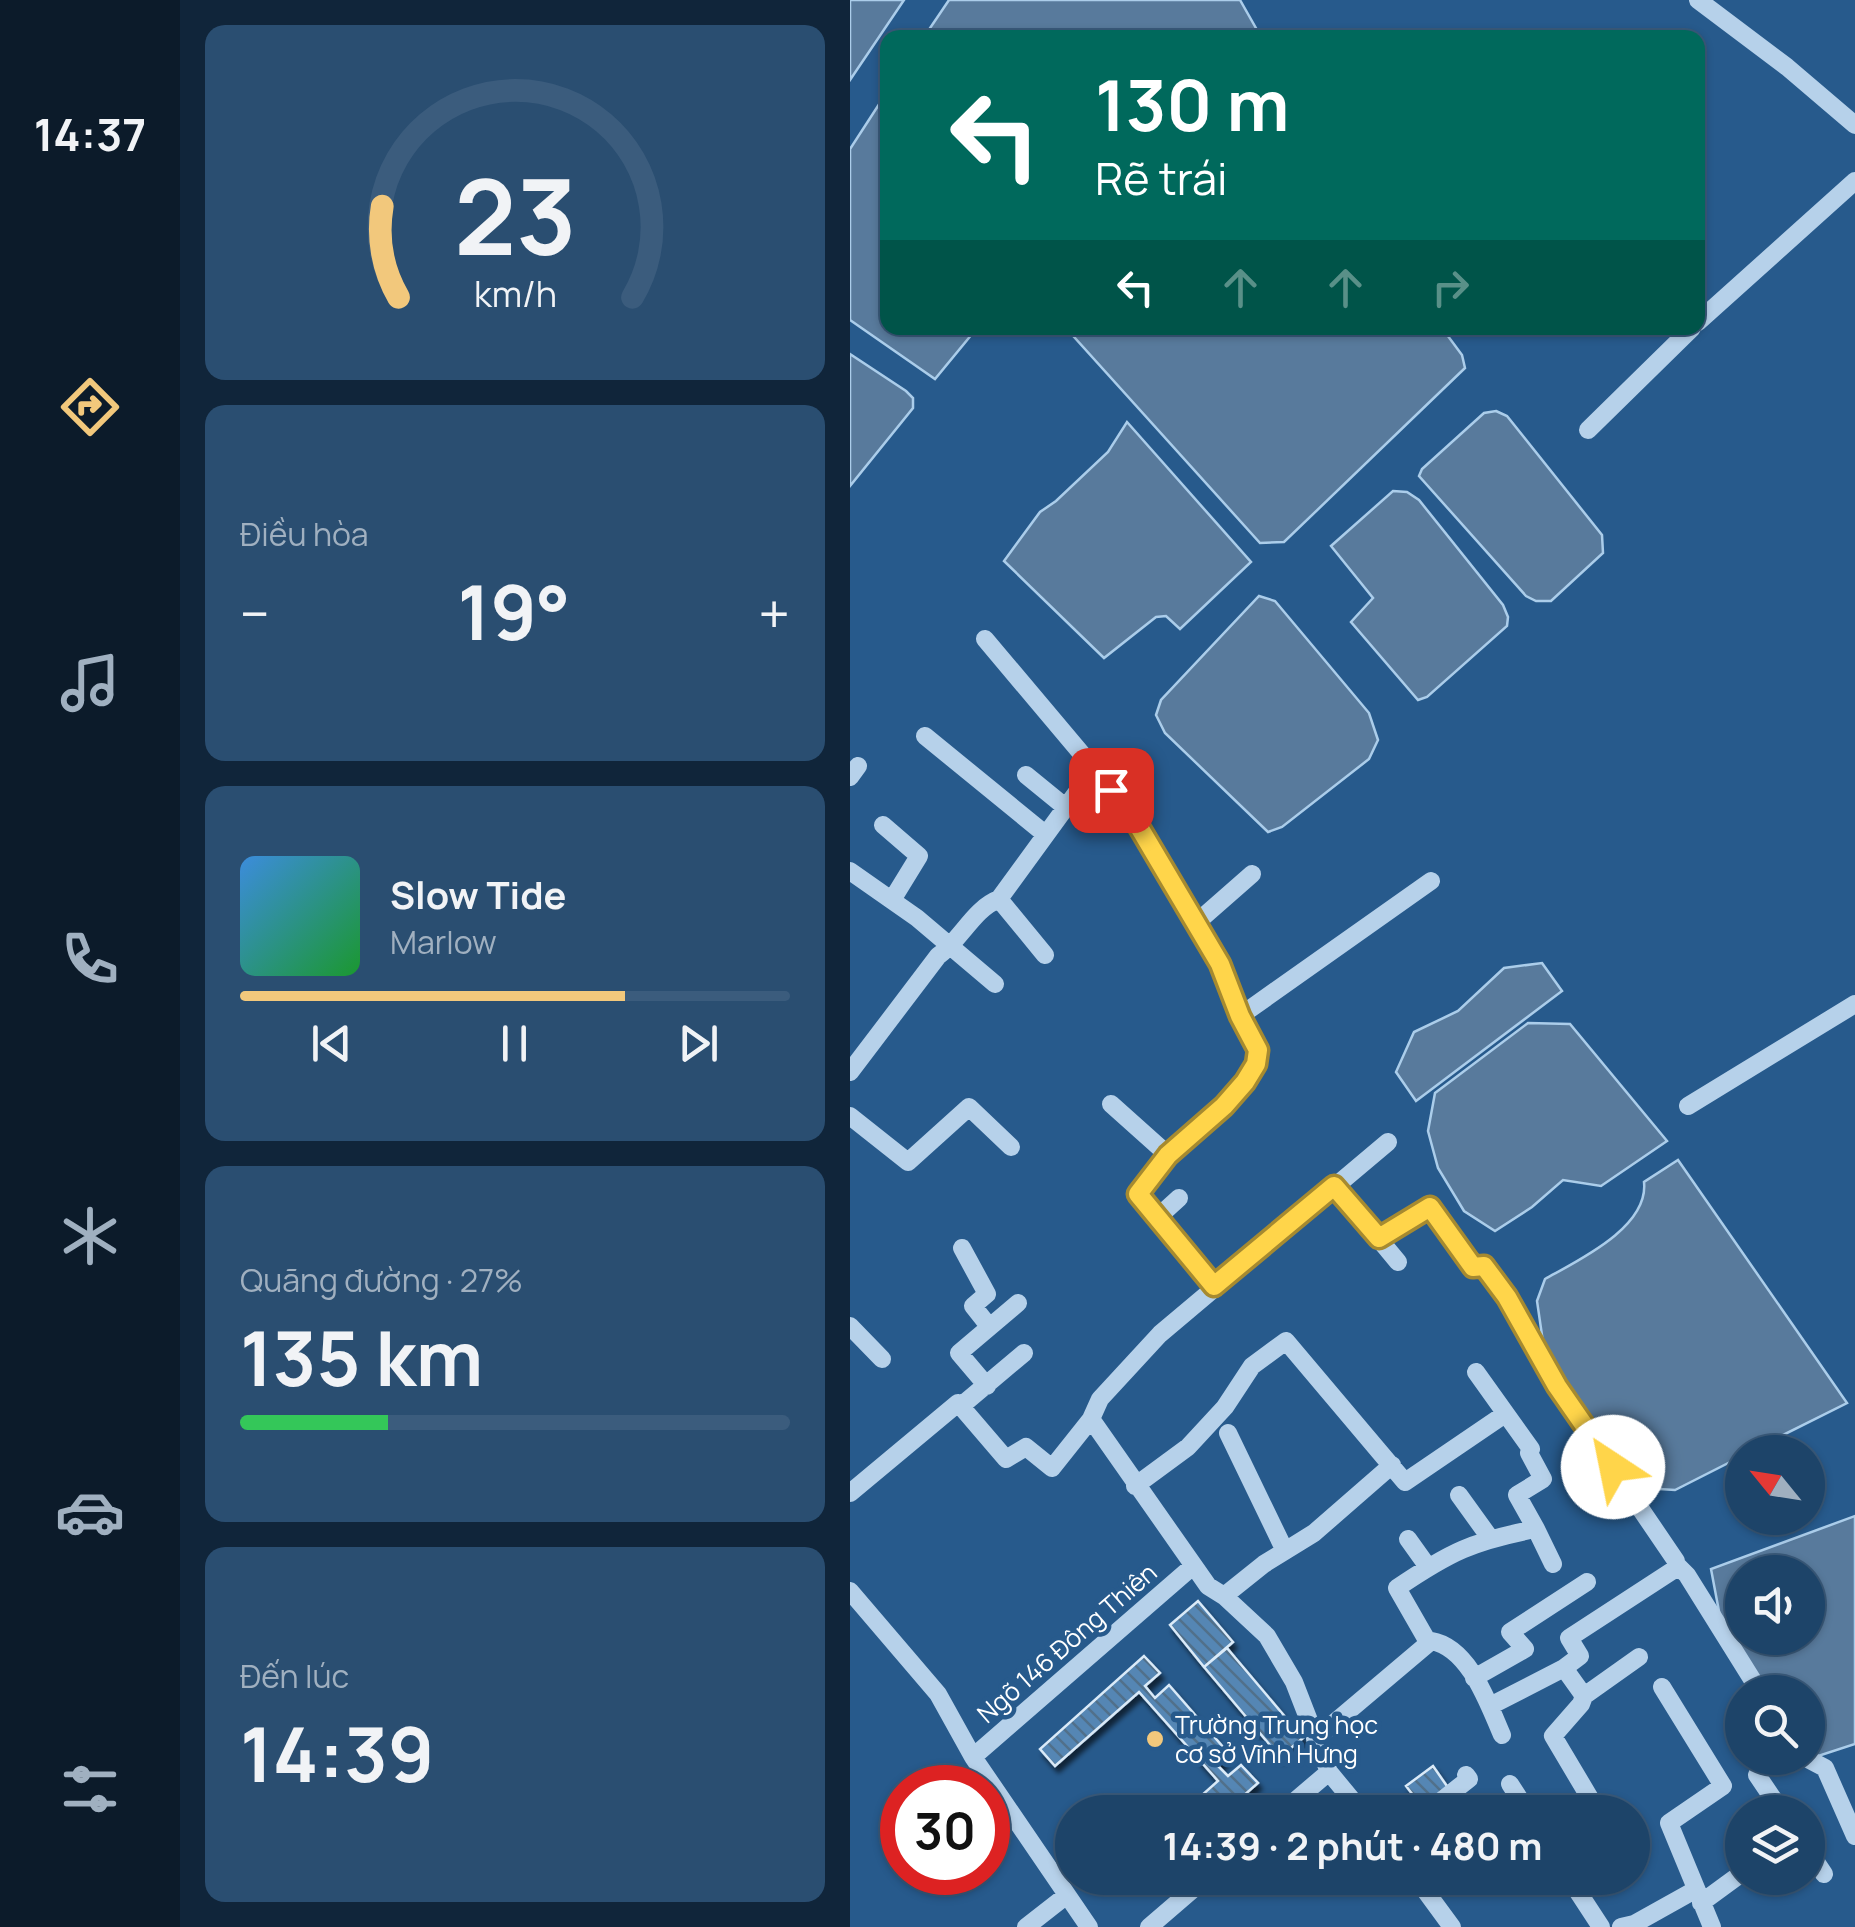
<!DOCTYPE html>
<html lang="vi">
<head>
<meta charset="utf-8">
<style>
	body { margin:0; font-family:Manrope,sans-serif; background:#2a4e71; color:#f1f3f6; height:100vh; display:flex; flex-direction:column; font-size:38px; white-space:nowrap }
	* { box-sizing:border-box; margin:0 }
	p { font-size:32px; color:#a0b0c0 }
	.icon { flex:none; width:55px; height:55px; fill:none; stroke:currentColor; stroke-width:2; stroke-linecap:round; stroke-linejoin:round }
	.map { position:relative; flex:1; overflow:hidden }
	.side { display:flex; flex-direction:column; gap:25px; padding:25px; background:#10253a; width:670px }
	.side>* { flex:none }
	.banner { position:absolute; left:30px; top:30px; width:825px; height:305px; border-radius:20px; box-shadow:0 2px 8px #0004,0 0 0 2px #3b5c7d; background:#00695c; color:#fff; overflow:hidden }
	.needle { width:65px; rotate:300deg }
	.fabs { position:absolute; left:875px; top:1435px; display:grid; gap:20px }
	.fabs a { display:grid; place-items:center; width:100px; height:100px; border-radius:50%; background:#1d4469; box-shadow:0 2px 8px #0004,0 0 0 2px #3b5c7d; font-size:50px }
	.speed { position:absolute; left:30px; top:1765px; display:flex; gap:20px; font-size:50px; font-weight:700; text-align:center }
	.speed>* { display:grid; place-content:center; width:130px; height:130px; border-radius:50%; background:#1d4469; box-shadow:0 2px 8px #0004,0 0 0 2px #3b5c7d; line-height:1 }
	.speed .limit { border:15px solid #d22; background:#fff; color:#111 }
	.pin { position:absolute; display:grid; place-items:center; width:85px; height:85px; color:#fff; margin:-42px; border-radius:20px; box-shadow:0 5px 15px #0006 }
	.me { position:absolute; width:110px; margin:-55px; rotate:326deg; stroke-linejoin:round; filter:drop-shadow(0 0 8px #0008) }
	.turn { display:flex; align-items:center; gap:35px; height:210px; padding:0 50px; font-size:45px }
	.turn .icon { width:130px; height:130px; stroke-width:2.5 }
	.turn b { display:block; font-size:70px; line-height:85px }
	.lanes { display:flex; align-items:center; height:95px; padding:0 50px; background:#0003; justify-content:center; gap:50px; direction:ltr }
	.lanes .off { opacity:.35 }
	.big { font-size:75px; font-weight:700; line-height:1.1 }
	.side .tile { flex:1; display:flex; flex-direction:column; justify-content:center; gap:15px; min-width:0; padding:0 35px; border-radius:20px; background:#2a4e71 }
	.side .dial { align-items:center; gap:0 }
	.dial svg { height:260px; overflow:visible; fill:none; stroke:#3b5c7d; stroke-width:7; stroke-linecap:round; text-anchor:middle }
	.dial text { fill:#f1f3f6; stroke:none }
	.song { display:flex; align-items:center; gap:30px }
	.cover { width:120px; height:120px; border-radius:15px; background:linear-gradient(135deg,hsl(210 70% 55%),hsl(130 70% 35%)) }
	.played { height:10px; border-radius:5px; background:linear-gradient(90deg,#f2c87c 70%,#3b5c7d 70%) }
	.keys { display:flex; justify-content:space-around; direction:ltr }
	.heat { display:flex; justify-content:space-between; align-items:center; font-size:55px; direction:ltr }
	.charge { height:15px; border-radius:8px; background:linear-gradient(90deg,#34c759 27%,#3b5c7d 0) }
	.trip { position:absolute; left:205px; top:1795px; width:595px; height:100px; border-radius:50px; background:#1d4469; box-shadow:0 2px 8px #0004,0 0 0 2px #3b5c7d; font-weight:700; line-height:100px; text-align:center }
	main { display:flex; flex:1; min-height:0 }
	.tabs { display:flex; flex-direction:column; width:180px; justify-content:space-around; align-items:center; background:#0c1b2a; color:#a0b0c0 }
	.tabs .icon { width:70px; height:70px }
	.tabs .active { color:#f2c87c }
	.tabs b { font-size:45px; color:#f1f3f6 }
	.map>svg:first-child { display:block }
	.water { fill:#587a9c; stroke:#abcdea; stroke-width:2.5; fill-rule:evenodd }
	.building { fill:url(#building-back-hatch); stroke:#daeaf8; stroke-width:2.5; filter:url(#shadow) }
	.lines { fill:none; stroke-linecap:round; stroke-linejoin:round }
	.minor { stroke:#b6d1ea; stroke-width:18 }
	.route-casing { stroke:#a68a30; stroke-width:25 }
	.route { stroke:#ffd54a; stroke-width:18 }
	.poi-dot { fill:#f2c87c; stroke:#275a8c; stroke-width:4 }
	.labels { text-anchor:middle; stroke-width:9; stroke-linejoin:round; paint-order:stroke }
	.street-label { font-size:25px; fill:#fff; stroke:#275a8c }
	.poi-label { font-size:25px; fill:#fff; stroke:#275a8c; text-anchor:start }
</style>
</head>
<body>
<main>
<nav class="tabs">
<b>14:37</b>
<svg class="icon active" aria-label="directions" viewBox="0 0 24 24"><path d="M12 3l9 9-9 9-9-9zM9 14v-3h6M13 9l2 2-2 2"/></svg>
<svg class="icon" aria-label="music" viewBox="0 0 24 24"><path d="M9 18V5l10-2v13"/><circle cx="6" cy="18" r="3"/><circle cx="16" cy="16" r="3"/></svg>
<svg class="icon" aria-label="phone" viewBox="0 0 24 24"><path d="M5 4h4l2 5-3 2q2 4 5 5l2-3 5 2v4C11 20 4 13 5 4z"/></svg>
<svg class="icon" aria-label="climate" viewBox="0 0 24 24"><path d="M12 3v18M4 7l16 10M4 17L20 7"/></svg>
<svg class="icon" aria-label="car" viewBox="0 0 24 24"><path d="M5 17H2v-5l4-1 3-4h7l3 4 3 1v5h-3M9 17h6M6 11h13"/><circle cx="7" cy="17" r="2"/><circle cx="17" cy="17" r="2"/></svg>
<svg class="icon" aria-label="filters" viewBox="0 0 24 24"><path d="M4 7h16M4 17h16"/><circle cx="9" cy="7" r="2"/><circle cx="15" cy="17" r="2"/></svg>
</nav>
<section class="side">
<div class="tile dial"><svg viewBox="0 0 100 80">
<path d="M14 69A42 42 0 1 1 86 69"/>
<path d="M14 69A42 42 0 0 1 9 41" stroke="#f2c87c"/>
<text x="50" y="56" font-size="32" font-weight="700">23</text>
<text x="50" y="72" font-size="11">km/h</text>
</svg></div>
<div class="tile"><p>Điều hòa</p>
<div class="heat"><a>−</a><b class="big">19°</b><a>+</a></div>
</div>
<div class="tile">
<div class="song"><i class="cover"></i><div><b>Slow Tide</b><p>Marlow</p></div></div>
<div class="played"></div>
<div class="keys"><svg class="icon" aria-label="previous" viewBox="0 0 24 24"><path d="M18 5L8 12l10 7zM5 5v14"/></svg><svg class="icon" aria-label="pause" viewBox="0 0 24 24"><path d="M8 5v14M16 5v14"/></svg><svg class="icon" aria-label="next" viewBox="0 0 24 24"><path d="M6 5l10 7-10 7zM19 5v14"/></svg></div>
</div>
<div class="tile"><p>Quãng đường · 27%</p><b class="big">135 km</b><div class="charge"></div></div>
<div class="tile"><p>Đến lúc</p><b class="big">14:39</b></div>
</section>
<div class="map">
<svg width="1005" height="1927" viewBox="0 0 1005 1927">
	<defs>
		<pattern id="building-back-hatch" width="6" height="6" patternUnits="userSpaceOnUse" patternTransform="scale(2.5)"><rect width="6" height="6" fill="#5486b4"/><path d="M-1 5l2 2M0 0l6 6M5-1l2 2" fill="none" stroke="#516f8a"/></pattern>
		<filter id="shadow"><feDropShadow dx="3.5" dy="6" stdDeviation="2.5" flood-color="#0009"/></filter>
	</defs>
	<rect width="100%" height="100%" fill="#275a8c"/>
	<path class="water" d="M0 0H54L0 80Z
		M99 0H390L411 37H74Z
		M37 92 38 328H127L85 379 0 320V149Z
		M216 328H592L612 355 615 368 434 542 410 543Z
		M0 354 56 391 63 398V408L0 486Z
		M646 411 657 416 752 535 753 553 701 601H686L676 596 569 476 572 469 634 413Z
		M277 422 401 562 330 629 316 616 306 617 254 658 154 561 190 512 206 501 258 452Z
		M543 491 557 492 569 500 653 605 658 617 657 626 577 697 568 700 501 622 523 598 481 546Z
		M409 596 425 601 519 713 528 740 519 759 432 827 418 832 315 733 306 715 311 700Z
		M692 963 712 991 566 1101 546 1072 564 1032 608 1011 654 968Z
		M678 1023 720 1024 817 1141 751 1186 713 1180 682 1207 645 1231 614 1211 588 1168 578 1131 585 1093Z
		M828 1160 997 1403 899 1452H892V1456L825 1490 793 1488 770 1465 694 1349 687 1301 695 1279C729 1260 799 1227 794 1182Z
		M1005 1516V1744L962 1758 958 1752V1692H913L871 1622 861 1569ZM892 1572H958V1638H892Z"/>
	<path class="building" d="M348 1601 383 1642 354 1667 320 1625Z
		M377 1648 453 1738 430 1757 354 1667Z
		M294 1656 310 1673 295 1686 305 1698 319 1685 380 1755 368 1766 378 1776 391 1765 408 1783 375 1812H333L368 1781 289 1692 205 1766 190 1749Z
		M583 1766 599 1789 573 1808 556 1786Z"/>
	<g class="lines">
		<path class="minor" d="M848 0 937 67 1005 125
			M848 322 1005 181
			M738 430 842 328
			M135 639 279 810 370 964 390 1016 408 1050 406 1064 395 1082 318 1155 287 1191 364 1286
			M75 736 195 834
			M176 775 214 806
			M0 777 8 766
			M33 825 69 856 42 900
			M0 871 67 918 145 984
			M149 899 195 955
			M345 924 402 874
			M390 1016 581 881
			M0 1072 88 956C111 940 123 909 149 899L243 770
			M261 1104 318 1155
			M838 1106 1005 1004
			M0 1116 58 1162 119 1107 161 1147
			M485 1186 548 1262
			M307 1218 329 1198
			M529 1239 579 1207 623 1267H634L657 1297 707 1386 826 1561 825 1569 719 1638 730 1656 714 1668 640 1706
			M112 1248 137 1294 123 1306 138 1325
			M0 1326 32 1359
			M137 1386 109 1353 168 1303
			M111 1406 174 1353
			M241 1419 358 1586 374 1596 417 1636 444 1682 479 1772 512 1812
			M378 1433 435 1551
			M285 1486 338 1447 375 1407 402 1366 436 1341 555 1482 655 1414
			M0 1493 108 1403 156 1459 176 1447 202 1468 241 1419 250 1399 310 1334 538 1142
			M609 1495 640 1538
			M686 1529 703 1564
			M558 1539 578 1567
			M827 1565 837 1575 910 1692
			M0 1591 88 1694 123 1757 239 1927
			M374 1596 414 1564 464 1533 542 1465
			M578 1642 547 1588C600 1552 623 1541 686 1529L667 1495 693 1479 679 1453 681 1449 626 1372
			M714 1668 734 1696 789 1657
			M624 1678 675 1649 660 1632 737 1582
			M812 1687 873 1786 819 1823 862 1927
			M734 1696 731 1704 703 1736 744 1805
			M465 1739 581 1641C619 1647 638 1703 652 1735
			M123 1757 343 1566
			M956 1758 975 1768 1005 1836
			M907 1775 932 1812
			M660 1784 678 1812
			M432 1812 479 1772
			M577 1812 619 1779 616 1775
			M958 1850 974 1874
			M566 1878 602 1927
			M719 1878 751 1927
			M851 1903 892 1873
			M176 1927 217 1895
			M299 1927 356 1878
			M771 1927 784 1924 845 1890"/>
	</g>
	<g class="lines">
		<g class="route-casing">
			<path id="route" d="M261 790 279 810 370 964 390 1016 408 1050 406 1064 395 1082 374 1106 318 1155 288 1194 364 1286 484 1186 529 1238 580 1207 623 1267 634 1266 657 1297 707 1386 763 1467"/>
		</g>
		<use href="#route" class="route"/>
	</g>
	<circle class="poi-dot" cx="305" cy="1739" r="10"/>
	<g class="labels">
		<g class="street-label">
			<text transform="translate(217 1643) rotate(-41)" y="9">Ngõ 146 Đông Thiên</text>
		</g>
		<g class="poi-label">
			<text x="325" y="1734">Trường Trung học<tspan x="325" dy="29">cơ sở Vĩnh Hưng</tspan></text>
		</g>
	</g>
</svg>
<div class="fabs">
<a><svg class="needle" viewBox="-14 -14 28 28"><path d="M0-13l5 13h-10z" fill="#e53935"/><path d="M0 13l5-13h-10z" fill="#a0b0c0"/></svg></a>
<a><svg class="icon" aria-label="sound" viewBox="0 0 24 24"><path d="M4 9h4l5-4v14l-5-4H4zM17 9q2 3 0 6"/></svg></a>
<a><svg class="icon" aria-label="search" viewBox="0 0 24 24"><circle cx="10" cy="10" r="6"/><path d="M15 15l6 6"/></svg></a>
<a><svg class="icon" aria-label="layers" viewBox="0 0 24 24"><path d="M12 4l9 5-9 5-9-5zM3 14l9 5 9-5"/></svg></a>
</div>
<div class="speed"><div class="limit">30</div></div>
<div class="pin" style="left:261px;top:790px;background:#d93025"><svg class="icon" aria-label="arrive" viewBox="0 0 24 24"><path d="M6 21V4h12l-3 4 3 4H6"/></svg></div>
<svg class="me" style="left:763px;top:1467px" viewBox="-20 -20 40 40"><circle r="19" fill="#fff"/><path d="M0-13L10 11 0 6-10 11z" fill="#ffd54a"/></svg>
<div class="trip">14:39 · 2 phút · 480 m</div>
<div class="banner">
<div class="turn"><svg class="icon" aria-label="left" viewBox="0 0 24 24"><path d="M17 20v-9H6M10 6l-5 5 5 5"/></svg><div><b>130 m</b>Rẽ trái</div></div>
<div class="lanes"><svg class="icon" aria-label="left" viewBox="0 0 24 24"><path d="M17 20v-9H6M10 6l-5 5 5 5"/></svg><svg class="icon off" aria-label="ahead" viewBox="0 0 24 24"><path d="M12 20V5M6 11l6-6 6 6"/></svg><svg class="icon off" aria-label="ahead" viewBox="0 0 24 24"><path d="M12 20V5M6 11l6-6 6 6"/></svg><svg class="icon off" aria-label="right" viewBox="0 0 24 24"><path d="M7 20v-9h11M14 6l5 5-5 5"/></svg></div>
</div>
</div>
</main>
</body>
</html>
